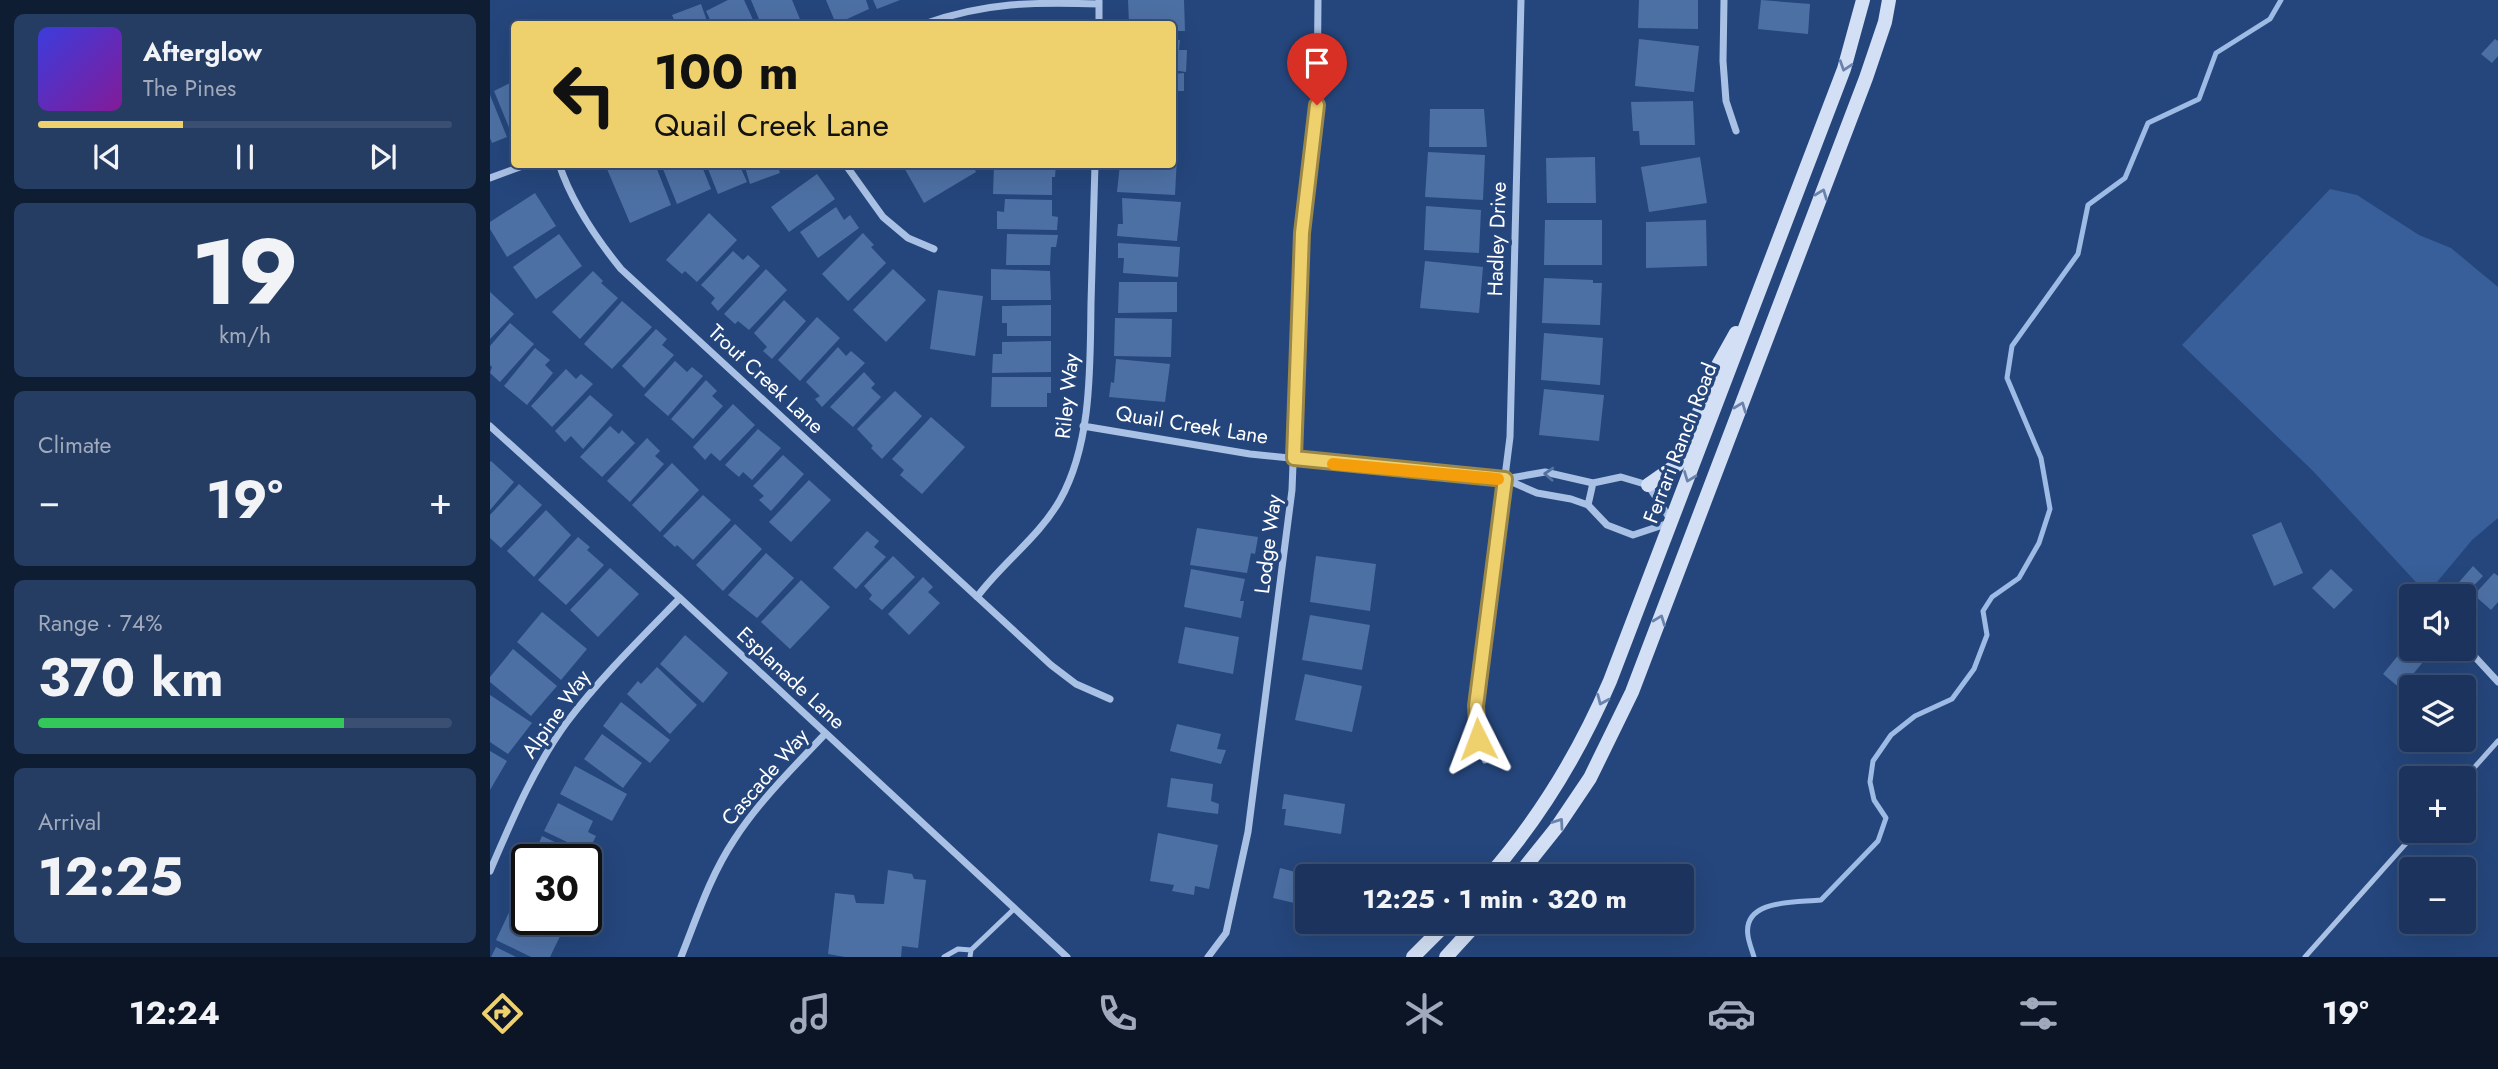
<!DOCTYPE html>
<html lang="en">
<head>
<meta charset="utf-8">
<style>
	body { margin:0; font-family:Jost,sans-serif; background:#253c63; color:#f1f3f6; height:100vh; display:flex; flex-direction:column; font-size:26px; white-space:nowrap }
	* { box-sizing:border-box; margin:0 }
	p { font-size:23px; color:#a0aabc }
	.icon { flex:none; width:38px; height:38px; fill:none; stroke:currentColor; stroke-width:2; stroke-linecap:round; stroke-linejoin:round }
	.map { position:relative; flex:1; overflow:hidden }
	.panel { display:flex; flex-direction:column; gap:14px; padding:14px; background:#0f1d33; width:490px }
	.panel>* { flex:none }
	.hud { position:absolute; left:21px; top:21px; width:665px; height:147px; border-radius:7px; box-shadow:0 7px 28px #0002,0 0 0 2px #3a4f72; background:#eed06d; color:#111; overflow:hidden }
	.controls { position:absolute; left:1909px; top:584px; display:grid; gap:14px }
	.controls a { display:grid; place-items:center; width:77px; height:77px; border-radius:7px; background:#1c345d; box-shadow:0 7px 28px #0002,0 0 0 2px #3a4f72; font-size:35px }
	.speed { position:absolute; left:21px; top:844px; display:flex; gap:14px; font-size:35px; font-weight:700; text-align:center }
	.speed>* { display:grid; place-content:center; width:91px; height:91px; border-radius:50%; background:#1c345d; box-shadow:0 7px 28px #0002,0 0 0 2px #3a4f72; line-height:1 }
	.speed .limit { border:4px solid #111; border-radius:10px; background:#fff; color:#111 }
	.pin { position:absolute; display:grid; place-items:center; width:60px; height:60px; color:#fff; margin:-72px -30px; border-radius:50% 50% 50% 0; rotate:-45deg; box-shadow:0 0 7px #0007 }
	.pin .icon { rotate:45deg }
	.me { position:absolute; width:77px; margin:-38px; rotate:357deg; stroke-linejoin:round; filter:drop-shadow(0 0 5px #0008) }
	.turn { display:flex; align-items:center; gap:24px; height:147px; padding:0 28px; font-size:32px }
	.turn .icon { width:91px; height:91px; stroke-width:2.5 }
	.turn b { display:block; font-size:49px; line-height:60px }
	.big { font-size:52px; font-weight:700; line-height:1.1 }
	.panel .widget { flex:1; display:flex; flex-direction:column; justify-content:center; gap:10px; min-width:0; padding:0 24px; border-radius:10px; background:#253c63 }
	.panel .dial { align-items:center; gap:0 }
	.dial b { font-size:91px; line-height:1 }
	.song { display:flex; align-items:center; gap:21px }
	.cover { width:84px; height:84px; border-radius:10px; background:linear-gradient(135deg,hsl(240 70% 55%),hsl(290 70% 35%)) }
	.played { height:7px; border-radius:4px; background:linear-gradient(90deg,#eed06d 35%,#3a4f72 35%) }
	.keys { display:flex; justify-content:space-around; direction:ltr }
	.heat { display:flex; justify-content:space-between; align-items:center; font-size:38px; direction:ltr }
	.charge { height:10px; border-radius:5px; background:linear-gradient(90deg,#34c759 74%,#3a4f72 0) }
	.trip { position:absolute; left:805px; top:864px; width:399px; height:70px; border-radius:7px; background:#1c345d; box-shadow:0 7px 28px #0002,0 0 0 2px #3a4f72; font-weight:700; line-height:70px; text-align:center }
	.dock { display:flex; height:112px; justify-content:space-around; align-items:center; background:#0b1525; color:#a0aabc }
	.dock .icon { width:49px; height:49px }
	.dock .active { color:#eed06d }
	.dock b { font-size:32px; color:#f1f3f6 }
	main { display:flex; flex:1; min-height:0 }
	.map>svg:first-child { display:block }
	.green { fill:#385f99 }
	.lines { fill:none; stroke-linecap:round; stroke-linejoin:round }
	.stream { stroke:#9dbbe5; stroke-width:5 }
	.building { fill:#4d70a4 }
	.lane { stroke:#a9c1e5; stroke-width:5 }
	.street { stroke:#a9c1e5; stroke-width:7 }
	.secondary { stroke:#d2dff4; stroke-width:14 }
	.oneway { stroke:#6a83ac }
	.oneway2 { stroke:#5371a1 }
	.route-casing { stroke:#9b8747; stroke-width:18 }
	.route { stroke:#eed06d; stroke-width:12 }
	.slow { stroke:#f59e0b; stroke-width:12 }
	.labels { text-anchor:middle; stroke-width:7; stroke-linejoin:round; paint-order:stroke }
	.street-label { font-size:21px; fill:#fff; stroke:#25467c }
</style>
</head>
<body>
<main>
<section class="panel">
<div class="widget">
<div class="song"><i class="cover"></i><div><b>Afterglow</b><p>The Pines</p></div></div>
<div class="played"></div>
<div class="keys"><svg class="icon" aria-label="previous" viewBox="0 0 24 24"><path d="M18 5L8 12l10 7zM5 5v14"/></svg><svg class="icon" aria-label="pause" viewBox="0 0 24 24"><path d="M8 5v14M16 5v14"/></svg><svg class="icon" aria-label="next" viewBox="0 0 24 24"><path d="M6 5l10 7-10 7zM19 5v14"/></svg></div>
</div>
<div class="widget dial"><b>19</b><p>km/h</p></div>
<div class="widget"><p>Climate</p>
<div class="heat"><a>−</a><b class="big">19°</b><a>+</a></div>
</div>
<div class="widget"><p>Range · 74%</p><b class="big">370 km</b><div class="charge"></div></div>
<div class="widget"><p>Arrival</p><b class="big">12:25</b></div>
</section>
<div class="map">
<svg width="2008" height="957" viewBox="0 0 2008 957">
	<rect width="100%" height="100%" fill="#25467c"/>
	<path class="green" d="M1840 189 1867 195 1929 235 1961 248 2008 287V518L1982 540 1937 594 1823 471 1692 345Z"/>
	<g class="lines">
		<path class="stream" d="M1264 957C1262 950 1259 943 1258 936 1252 898 1307 903 1331 900L1388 841 1396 818 1384 800 1380 782 1383 761 1401 735 1425 716 1462 699 1484 669 1497 635 1493 611 1502 597 1529 578 1549 543 1560 509 1551 458 1517 378 1522 346 1588 254 1598 205 1635 178 1658 123 1709 99 1726 53 1780 19 1791 0"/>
	</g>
	<path class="building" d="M238 0H254L265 24H222L216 11Z
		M261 0H302L312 24H271Z
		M336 0H376L379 9 346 24Z
		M383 0H410L387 9Z
		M638 0H694L695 31H682V24H639Z
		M1149 0H1208V29L1148 28Z
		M1271 0 1320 4 1318 34 1268 29Z
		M211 4 218 24H186L182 15Z
		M1149 39 1209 46 1204 92 1145 86Z
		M2005 39 2008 41V56L2002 63 1991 54Z
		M682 40H690L689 50H697L696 72 682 70Z
		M694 73V91H682V74Z
		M20 83 22 90 24 89V134L22 135 4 91Z
		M0 95 17 137 2 143 0 138Z
		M1203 101 1205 145H1150L1149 131H1143L1141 102Z
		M940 109H994L997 147H939Z
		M682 111H686L687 148H682Z
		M938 152 995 155 993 200 935 197Z
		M682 156 687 157 685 195 627 192 630 164H682Z
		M1105 157 1106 203H1057L1056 158Z
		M1210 157 1217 203 1159 212 1151 167Z
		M128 164H165L181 205 140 223 117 169Z
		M171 164H211L221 189 187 204Z
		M216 164H249L257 182 228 194Z
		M254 164H287L290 173 260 184Z
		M412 164H482L486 172 434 203Z
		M504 164H566L565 177H562V195L503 194Z
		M327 174 345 199 299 232 281 207Z
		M45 193 66 226 17 257 0 229V222Z
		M632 198 691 202 687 241 627 236 628 224H633Z
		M515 199 562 200V216L568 217 567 230 507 229V211L514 212Z
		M936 206 991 210 989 253 934 250Z
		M346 207 354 220 360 215 369 228 328 258 310 232Z
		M219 213 247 240 207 282 195 271 192 274 176 260Z
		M1055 220H1112V265H1054Z
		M1216 220 1217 266 1156 268V222Z
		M373 233 384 245 381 247 396 263 358 301 332 274Z
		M69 234 92 266 46 299 23 267Z
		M517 234 568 235 566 247H561L560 265H516Z
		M628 243 690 247 688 277 633 273 634 258H628Z
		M243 251 253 260 258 255 270 266 228 311 221 303 225 298 211 285Z
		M935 261 993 267 989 313 930 308Z
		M276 269 297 290 259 330 248 321 245 324 234 314Z
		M403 269 436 300 396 342 363 310Z
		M501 269 560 271 561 300H501Z
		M103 271 113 281 111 283 128 298 90 339 62 312Z
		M1054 278 1103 280V283H1112L1110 325 1052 323Z
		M629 282H687V312L628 313Z
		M448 290 493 296 485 356 440 349Z
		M0 292 24 314 0 339Z
		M294 300 316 321 282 359 273 351 277 347 264 333Z
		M132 301 162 327 122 369 94 344Z
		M561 305V336H517V323H512V306Z
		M327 317 350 338 310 381 288 360Z
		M625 318 682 319 681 357 624 356Z
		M20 323 44 344 10 382 0 373 2 367 0 365V346Z
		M166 329 177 339 172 345 184 355 154 388 132 366Z
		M1054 333 1113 338 1110 385 1051 380Z
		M561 341V372L502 373 503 354H512V342Z
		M348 347 356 356 361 351 375 363 332 407 325 399 330 396 316 382Z
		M45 348 60 360 55 365 63 373 37 405 14 386Z
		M626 359 680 364 675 402 619 397 621 382 624 383Z
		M185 361 197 372 202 367 213 376 178 416 154 395Z
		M76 369 86 379 91 374 103 384 62 427 41 406Z
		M374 372 385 384 381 388 391 397 363 427 340 407Z
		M502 377H561V393H557V407H501Z
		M216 380 227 391 222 396 233 406 203 439 181 419Z
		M1054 389 1114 395 1109 441 1049 435Z
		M405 391 432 416 392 459 381 448 383 446 367 429Z
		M100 395 123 415 93 449 81 436 75 442 65 431Z
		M243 404 265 425 230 461 221 453 215 460 203 447Z
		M441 417 475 447 432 494 410 475 414 470 402 459Z
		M120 426 129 434 132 430 145 443 112 477 90 457Z
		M268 429 291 448 262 480 253 472 249 477 235 465Z
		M157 438 170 451 165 456 174 464 140 502 117 481Z
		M293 455 314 474 281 511 269 500 274 496 263 486Z
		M1 461 24 482 0 510V462Z
		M182 463 209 490 170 532 142 505Z
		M319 480 341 500 301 542 279 522Z
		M29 484 52 505 11 548 0 538V515Z
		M213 495 241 520 203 560 187 545 185 547 173 536Z
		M56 510 81 535 44 577 17 551Z
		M1791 522 1813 573 1784 586 1762 535Z
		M245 524 272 549 233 591 206 565Z
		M707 528 768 537 765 554 761 553 757 573 700 565Z
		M377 531 389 541 384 547 396 557 366 589 343 568Z
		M88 537 100 547 97 550 114 565 76 605 48 580Z
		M276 553 304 578 267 618 238 595Z
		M403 556 425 577 392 610 379 599 382 595 374 586Z
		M826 556 886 564 880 611 820 602Z
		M1983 566 1993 576 1973 597 1964 588Z
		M120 568 149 594 108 637 80 610Z
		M701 569 755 579 750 601H754L751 618 694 607Z
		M1841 569 1863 590 1844 609 1822 588Z
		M2004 573 2008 576V602L2001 610 1984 595Z
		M433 577 443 587 438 592 450 603 419 635 398 614Z
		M311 580 340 607 300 649 271 622Z
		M52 612 97 649 71 680 27 642Z
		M820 615 880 625 872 670 812 660Z
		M695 627 749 637 743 674 688 663Z
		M195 635 238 673 213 703 170 664Z
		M1915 647 1933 662 1911 689 1893 674Z
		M23 649 67 686 41 716 0 682V677Z
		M167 667 207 705 180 734 137 694 148 681 151 684Z
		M815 674 872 686 862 732 805 720Z
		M0 695 42 723 18 754 0 742Z
		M131 702 180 740 160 763 113 726Z
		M687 724 731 734 727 749 736 750 731 764 680 751Z
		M112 734 152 763 133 788 94 759Z
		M0 751 17 761 0 790Z
		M85 766 137 794 122 821 70 794Z
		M681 778 723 784 721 801 729 804 728 814 677 807Z
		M794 794 855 804 851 834 794 825 796 809H792Z
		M68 803 103 821 98 832 106 836 98 852 54 831Z
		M668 833 728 845 719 889 705 886 704 895 682 891 684 885 660 881Z
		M52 836 105 861 99 876 96 875V859H42Z
		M790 868 817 875V906L783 898Z
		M398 870 422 874 424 879 436 880 428 948 412 946 411 957H355L338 954 345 893 364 895 366 903 394 904Z
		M37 874V902L26 897Z
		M22 906 37 913V919H50L73 930 60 957H41L6 940Z
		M6 947 26 957H1Z"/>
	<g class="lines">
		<path class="lane" d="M1974 779 2008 741
			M454 957 468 949 481 950
			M480 957 481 950 524 909
			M1815 957 1927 831"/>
		<path class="street" d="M1234 0 1233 61 1236 101 1246 131
			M434 24C496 2 544 2 609 4
			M609 24V1
			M69 164C82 203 105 237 131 269L561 665 586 684 620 699
			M355 164 393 217 418 238 444 249
			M0 178 38 164
			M0 426 190 598 577 957
			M593 426 760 454 983 477 1015 479 1055 472 1103 483 1131 477 1158 485 1182 522 1143 535 1117 525 1098 505 1081 499 1047 493 1015 479
			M1098 505 1103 483
			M1923 591 1928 597
			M487 597C512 563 549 537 570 500 602 443 600 367 601 303 602 257 604 211 605 164
			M1974 645 2008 682
			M995 760 988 739 986 706 1020 437 1031 0
			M0 871C22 820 44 767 77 722 111 677 151 638 190 598
			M191 957C207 917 220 876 244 840 269 801 303 768 335 734
			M718 957 736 933 758 832 802 490 812 233 827 105 828 0"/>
		<path class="secondary" d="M1158 485 1188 464 1227 367 1246 333
			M998 877C1050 818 1089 753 1120 681L1354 69 1373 0
			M1027 877 1067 827 1100 778 1142 692 1376 78 1395 22 1399 0
			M923 957 958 922
			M956 957 988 922"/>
	</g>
	<defs><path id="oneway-chevron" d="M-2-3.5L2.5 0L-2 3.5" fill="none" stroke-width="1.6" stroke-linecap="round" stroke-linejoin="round" transform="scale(1.75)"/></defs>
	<g class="oneway">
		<use href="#oneway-chevron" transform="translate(1355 66) rotate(108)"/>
		<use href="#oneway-chevron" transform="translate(1332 194) rotate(-69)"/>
		<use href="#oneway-chevron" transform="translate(1251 407) rotate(-69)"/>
		<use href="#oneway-chevron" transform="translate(1199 477) rotate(111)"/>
		<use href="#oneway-chevron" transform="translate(1170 620) rotate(-69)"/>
		<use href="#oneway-chevron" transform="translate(1112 700) rotate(113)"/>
		<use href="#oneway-chevron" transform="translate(1069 823) rotate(-55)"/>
	</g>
	<use class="oneway2" href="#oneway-chevron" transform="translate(1059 474) rotate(-177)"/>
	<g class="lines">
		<g class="route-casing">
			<path id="route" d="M827 105 812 233 804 458 1015 479 986 706 988 739"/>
		</g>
		<use href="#route" class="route"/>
		<path class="slow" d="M843 464 1008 479"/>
	</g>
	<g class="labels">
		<g class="street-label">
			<text transform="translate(1007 239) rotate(-88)" y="7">Hadley Drive</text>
			<text transform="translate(276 379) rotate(43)" y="7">Trout Creek Lane</text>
			<text transform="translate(577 396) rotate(-84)" y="7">Riley Way</text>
			<text transform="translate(702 425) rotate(9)" y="7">Quail Creek Lane</text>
			<text transform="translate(1190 443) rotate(-69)" y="7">Ferrari Ranch Road</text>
			<text transform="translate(778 544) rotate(-83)" y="7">Lodge Way</text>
			<text transform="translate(301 678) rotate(43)" y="7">Esplanade Lane</text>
			<text transform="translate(66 714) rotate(-55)" y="7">Alpine Way</text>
			<text transform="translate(275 777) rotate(-49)" y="7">Cascade Way</text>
		</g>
	</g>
</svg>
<div class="controls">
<a><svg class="icon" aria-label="sound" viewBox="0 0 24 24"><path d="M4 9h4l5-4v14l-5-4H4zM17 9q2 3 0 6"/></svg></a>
<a><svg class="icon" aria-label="layers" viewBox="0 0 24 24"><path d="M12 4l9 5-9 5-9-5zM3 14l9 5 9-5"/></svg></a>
<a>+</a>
<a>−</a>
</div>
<div class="speed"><div class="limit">30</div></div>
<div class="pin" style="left:827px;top:105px;background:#d93025"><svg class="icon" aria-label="arrive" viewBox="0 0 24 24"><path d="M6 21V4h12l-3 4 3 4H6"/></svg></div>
<svg class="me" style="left:988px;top:739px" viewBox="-20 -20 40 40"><path d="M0-17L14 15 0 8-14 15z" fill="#eed06d" stroke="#fff" stroke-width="4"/></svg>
<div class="trip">12:25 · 1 min · 320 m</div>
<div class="hud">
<div class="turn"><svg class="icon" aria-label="left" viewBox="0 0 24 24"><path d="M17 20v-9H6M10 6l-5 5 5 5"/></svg><div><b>100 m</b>Quail Creek Lane</div></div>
</div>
</div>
</main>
<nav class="dock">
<b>12:24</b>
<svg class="icon active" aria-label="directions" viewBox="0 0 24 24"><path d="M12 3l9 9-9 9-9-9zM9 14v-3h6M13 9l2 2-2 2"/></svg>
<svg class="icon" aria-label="music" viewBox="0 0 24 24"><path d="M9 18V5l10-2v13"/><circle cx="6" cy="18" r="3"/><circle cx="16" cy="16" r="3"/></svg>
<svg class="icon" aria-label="phone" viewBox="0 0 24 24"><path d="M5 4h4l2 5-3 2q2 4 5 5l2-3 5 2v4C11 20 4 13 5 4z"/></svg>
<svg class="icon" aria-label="climate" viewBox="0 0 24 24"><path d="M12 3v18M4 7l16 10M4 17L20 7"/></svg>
<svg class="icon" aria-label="car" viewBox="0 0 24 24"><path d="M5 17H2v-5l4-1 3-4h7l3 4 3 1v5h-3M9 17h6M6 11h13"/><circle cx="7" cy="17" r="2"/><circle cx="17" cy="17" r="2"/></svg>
<svg class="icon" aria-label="filters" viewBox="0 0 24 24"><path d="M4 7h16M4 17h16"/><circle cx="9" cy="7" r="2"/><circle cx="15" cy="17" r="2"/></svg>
<b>19°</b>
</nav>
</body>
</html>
